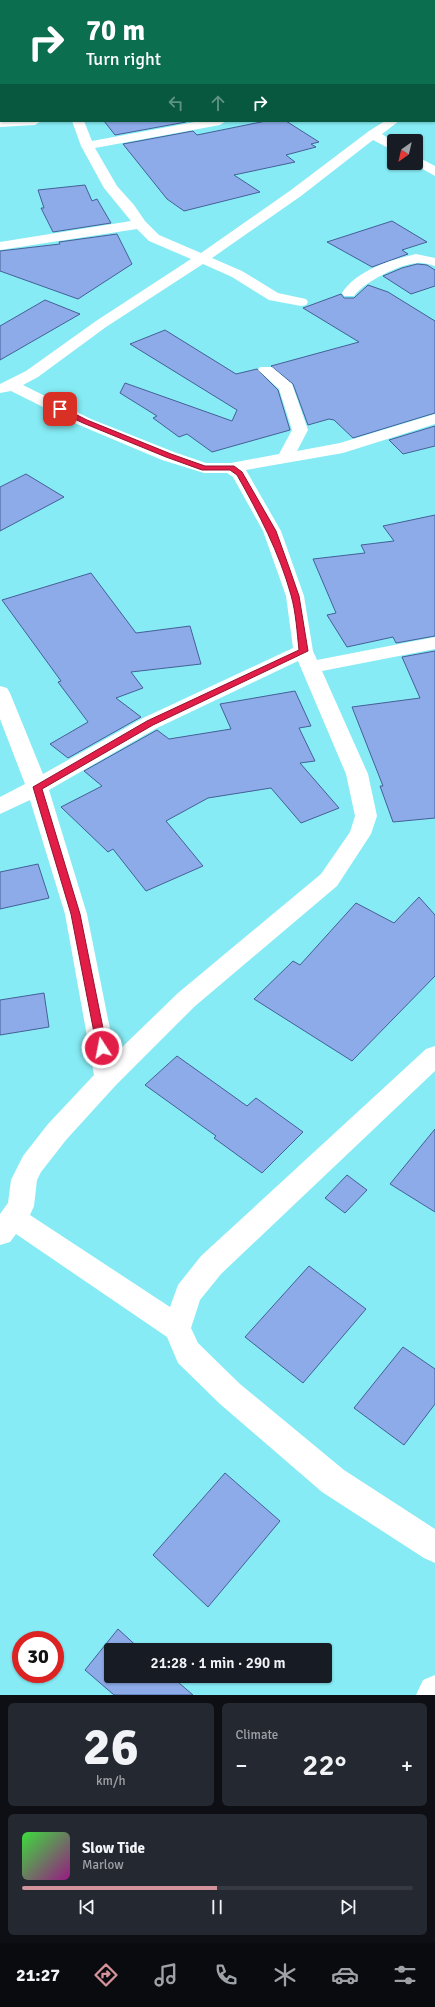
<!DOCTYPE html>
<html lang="en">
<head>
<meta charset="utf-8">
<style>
	body { margin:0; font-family:Signika,sans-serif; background:#242831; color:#f1f3f6; height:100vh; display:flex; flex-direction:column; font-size:15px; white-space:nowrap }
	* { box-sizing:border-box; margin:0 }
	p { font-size:13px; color:#9ea1a6 }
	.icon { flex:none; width:22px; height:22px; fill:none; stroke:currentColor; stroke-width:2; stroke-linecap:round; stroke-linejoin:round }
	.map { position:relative; height:1695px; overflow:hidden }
	.side { display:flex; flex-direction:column; gap:8px; padding:8px; background:#0d0f14; flex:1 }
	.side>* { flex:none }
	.top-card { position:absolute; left:0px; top:0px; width:435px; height:122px; box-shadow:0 1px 3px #0004; background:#0b6e4f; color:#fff; overflow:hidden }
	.needle { width:26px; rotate:214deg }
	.buttons { position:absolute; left:387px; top:134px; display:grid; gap:8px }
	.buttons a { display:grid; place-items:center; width:36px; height:36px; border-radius:4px; background:#171b24; box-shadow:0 1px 3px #0004; font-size:20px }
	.speed { position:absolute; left:12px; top:1631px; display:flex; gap:8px; font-size:20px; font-weight:700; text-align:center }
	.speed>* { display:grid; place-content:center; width:52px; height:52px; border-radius:50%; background:#171b24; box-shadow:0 1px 3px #0004; line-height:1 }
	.speed .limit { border:6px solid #d22; background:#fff; color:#111 }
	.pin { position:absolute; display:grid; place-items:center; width:34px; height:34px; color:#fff; margin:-17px; border-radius:8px; box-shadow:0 2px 6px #0006 }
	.me { position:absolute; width:44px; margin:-22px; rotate:349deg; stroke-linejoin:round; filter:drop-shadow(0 0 3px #0008) }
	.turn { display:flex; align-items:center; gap:14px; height:84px; padding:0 20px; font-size:18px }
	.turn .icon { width:52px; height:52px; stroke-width:2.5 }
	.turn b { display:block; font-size:28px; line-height:34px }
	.lanes { display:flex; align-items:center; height:38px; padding:0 20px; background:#0003; justify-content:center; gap:20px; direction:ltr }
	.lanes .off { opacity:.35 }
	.big { font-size:30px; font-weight:600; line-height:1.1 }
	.side .widget { flex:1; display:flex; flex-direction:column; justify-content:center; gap:6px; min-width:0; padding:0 14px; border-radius:6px; background:#242831 }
	.side .dial { align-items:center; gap:0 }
	.dial b { font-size:52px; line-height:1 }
	.song { display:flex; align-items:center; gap:12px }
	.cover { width:48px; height:48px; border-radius:6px; background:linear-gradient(135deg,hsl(120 70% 55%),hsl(310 70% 35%)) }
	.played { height:4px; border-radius:2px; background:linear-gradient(90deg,#d4939a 50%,#363941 50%) }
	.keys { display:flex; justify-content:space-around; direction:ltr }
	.heat { display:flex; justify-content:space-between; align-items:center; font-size:22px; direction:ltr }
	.side .tiles { flex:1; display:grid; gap:8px; grid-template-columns:1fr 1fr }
	.widget:last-child { grid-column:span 2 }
	.trip { position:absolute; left:104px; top:1643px; width:228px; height:40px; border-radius:4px; background:#171b24; box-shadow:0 1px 3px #0004; font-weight:600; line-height:40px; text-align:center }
	.menu { display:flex; height:64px; justify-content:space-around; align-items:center; background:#090b0e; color:#9ea1a6 }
	.menu .icon { width:28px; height:28px }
	.menu .on { color:#d4939a }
	.menu b { font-size:18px; color:#f1f3f6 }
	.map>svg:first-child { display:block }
	.building { fill:#8cabe8; stroke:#446097 }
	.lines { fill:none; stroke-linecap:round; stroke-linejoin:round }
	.minor { fill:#fff; fill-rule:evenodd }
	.route { fill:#e11d48; stroke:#92132f }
</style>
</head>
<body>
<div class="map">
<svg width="435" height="1695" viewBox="0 0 435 1695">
	<rect width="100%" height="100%" fill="#86ebf4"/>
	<path class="building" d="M104 121H185L186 122 115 135Z
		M266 121H286L319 142 311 144 316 147 286 155 295 162 234 175 260 192 184 211 167 199 123 144 193 131 197 135Z
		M85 185 92 201 97 199 111 223 53 232 41 208H44L38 190Z
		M392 221 427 242 402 250 408 254 372 267 327 242Z
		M117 234 132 264 78 299 0 271V251L60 244 59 242Z
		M417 264 427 265 435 270V286L411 294 383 276 402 268Z
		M368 285 388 292 435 321V413L353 438 334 420 329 419 308 425 293 384 271 366 359 342 303 308 341 294 344 298H354Z
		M45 300 80 314 0 360V326Z
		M165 330 236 374 257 369 278 390 290 430 212 452 187 434 179 437 153 418 157 416 120 393 125 383 232 421 237 410 130 344Z
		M435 426V446L403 454 389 440Z
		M26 474 64 497 0 531V487Z
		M435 515V636L396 643 393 637 347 647 327 615 336 613 313 559 365 553 361 545 394 541 383 526Z
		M91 573 136 633 190 626 201 664 131 672 143 688 116 698 141 717 68 758 50 744 88 722 58 682 61 681 2 600Z
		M435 651V818L393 822 380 786H383L352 707 420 698 402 657Z
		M295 691 311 726 299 728 315 761 300 763 339 808 301 823 271 788 208 798 166 821 203 866 146 891 113 849 108 852 61 807 102 786 84 771 157 730 169 739 231 729 220 704Z
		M38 864 49 898 0 909V872Z
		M419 897 435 915V976L352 1061 254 999 293 961 300 965 356 903 394 923Z
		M44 993 49 1027 0 1035V1000Z
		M177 1056 247 1106 256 1098 303 1132 262 1173 214 1138 216 1136 145 1085Z
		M435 1129V1212L390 1184Z
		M347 1175 367 1190 345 1213 325 1198Z
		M309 1266 366 1309 303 1383 245 1337Z
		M403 1347 435 1369V1404L404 1445 354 1408Z
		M225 1473 280 1521 208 1607 153 1555Z
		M118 1629 141 1650H111V1676H171L193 1695H114L85 1670Z"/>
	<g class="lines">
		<path class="minor" d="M149 0H159V1H149Z
			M296 0H307V1H296Z
			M0 22H1V28H0Z
			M435 86V94L434 95V87Z
			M0 119 1 121H41L35 125 0 127Z
			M72 121H84L92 141 200 121H226L220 125 95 148 117 186 134 205 145 221 159 235 201 253 291 190 369 131 385 121H399L382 134 394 142V151L373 140 301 196 212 258 242 271 278 293 306 299 308 302 306 305 301 306 269 300 232 277 203 264 106 327 38 377 23 385 91 419 174 452 206 463H231L279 454 292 430 279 389 258 370 260 367H272L292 384 308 430 297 451 340 443 435 414V424L343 453 246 470 281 531 304 596 313 651 317 660 435 637V649L322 671 368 774 377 816 371 834 337 886 194 1007 116 1085 66 1140 41 1172 37 1180 34 1206 30 1215 170 1307 178 1285 201 1256 426 1049 435 1046V1071L221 1274 200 1300 191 1328 198 1343 240 1384 344 1470 435 1529V1563L424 1558 322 1492 220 1404 178 1363 167 1337 16 1234 10 1242 0 1245V1214L8 1203 11 1180 23 1156 48 1124 94 1075 65 914 30 800 0 814V797L25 784 0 719V686L7 688 10 693 43 774 143 718 293 648 286 596 263 531 233 477 227 473H204L162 460 79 425 11 391 0 393V384L26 371 96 321 191 259 149 241 137 229 0 250V242L131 221 104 188 81 146ZM298 661 346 774 355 816 350 832 321 874 178 993 115 1054 87 914 49 790 157 728Z
			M416 156 435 166V176L412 163H416Z
			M416 254 435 258V266C430 265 422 262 417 263 400 264 364 282 354 296H344L342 293C357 270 390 260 416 254Z
			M435 1675V1695H416L423 1680Z"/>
	</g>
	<path class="route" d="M58 408H63L87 420 171 454 205 466H234L242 472 276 531 290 570 299 596 308 651 153 725 42 789 80 914 107 1048 102 1053 97 1048 71 914 33 787 147 721 299 650C297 632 296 613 291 595 279 552 259 514 237 475L230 470H202L166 457 83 423 58 411Z"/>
</svg>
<div class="buttons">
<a><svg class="needle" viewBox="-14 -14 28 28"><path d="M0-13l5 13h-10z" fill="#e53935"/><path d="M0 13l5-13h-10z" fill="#9ea1a6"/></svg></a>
</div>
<div class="speed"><div class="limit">30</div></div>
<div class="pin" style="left:60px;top:409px;background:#d93025"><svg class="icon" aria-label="arrive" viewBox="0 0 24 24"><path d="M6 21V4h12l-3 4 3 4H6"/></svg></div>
<svg class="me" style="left:102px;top:1048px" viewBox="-20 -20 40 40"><circle r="17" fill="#e11d48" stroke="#fff" stroke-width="3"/><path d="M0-11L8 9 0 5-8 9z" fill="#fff"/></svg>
<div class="trip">21:28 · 1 min · 290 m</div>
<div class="top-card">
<div class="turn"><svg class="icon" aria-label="right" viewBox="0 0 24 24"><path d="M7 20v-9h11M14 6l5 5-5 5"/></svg><div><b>70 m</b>Turn right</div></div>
<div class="lanes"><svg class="icon off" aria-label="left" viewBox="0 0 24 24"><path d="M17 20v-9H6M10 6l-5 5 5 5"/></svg><svg class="icon off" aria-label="ahead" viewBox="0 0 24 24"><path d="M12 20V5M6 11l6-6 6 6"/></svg><svg class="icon" aria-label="right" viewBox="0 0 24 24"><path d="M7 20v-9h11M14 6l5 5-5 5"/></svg></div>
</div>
</div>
<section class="side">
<div class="tiles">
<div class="widget dial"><b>26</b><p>km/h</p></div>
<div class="widget"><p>Climate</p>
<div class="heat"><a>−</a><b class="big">22°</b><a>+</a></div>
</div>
<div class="widget">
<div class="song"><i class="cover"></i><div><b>Slow Tide</b><p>Marlow</p></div></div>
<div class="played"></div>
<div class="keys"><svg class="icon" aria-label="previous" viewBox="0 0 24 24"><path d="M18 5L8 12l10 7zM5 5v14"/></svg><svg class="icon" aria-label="pause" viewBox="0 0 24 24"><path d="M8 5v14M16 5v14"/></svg><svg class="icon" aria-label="next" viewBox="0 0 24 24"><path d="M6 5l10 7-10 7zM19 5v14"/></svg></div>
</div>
</div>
</section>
<nav class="menu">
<b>21:27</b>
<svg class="icon on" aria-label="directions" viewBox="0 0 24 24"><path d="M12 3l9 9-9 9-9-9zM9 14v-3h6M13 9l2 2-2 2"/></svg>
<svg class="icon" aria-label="music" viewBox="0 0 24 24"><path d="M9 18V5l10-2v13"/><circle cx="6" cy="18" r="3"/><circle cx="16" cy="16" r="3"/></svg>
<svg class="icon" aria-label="phone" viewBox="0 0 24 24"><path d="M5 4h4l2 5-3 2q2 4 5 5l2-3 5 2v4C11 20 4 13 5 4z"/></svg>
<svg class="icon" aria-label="climate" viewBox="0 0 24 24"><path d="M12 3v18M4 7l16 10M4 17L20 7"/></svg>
<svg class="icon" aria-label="car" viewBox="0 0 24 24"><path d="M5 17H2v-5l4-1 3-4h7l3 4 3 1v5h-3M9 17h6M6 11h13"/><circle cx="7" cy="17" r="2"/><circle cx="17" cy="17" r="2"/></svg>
<svg class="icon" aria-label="filters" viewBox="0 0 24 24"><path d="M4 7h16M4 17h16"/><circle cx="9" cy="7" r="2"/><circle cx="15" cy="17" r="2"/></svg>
</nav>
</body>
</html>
